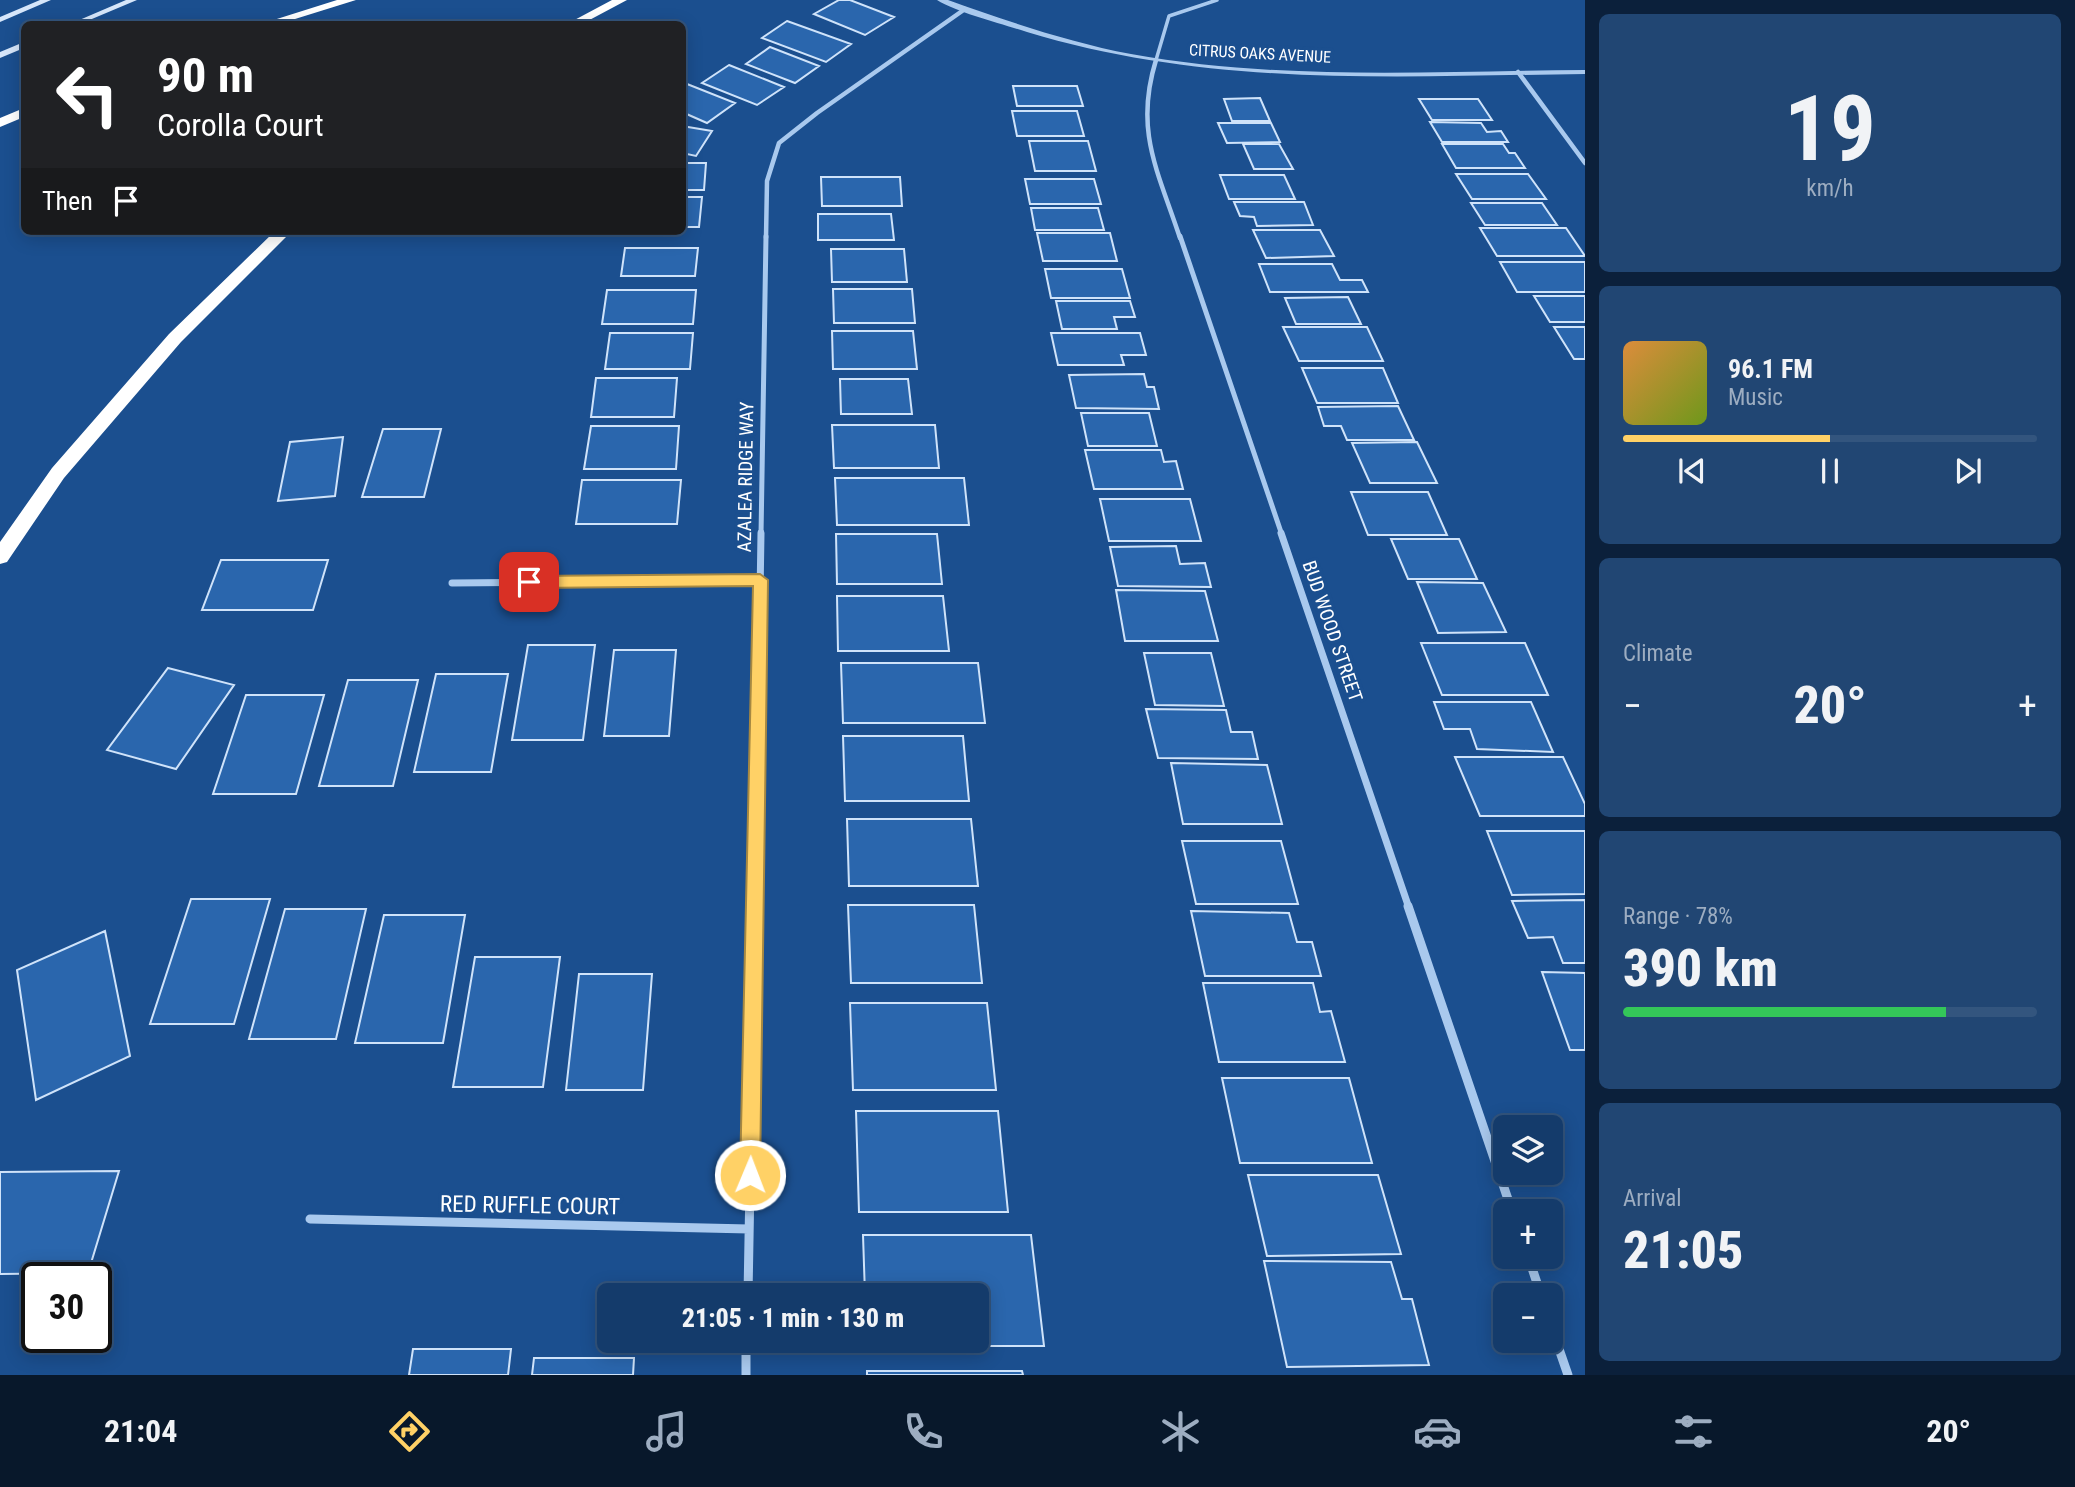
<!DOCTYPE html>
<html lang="en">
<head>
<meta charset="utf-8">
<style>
	body { margin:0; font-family:"Roboto Condensed",sans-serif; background:#214673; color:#f1f3f6; height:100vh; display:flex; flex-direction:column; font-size:26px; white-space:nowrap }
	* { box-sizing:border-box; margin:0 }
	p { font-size:23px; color:#9dadc1 }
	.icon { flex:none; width:38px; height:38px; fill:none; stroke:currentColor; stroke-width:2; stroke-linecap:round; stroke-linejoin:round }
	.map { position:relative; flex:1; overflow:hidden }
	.drawer { display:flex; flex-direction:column; gap:14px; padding:14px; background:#0b203b; width:490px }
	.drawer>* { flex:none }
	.hud { position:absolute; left:21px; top:21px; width:665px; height:214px; border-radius:10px; box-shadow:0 4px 18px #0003,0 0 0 2px #33557e; background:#202124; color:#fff; overflow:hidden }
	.buttons { position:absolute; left:1493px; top:1115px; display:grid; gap:14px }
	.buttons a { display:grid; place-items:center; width:70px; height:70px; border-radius:10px; background:#143b6b; box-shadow:0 4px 18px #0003,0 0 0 2px #33557e; font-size:35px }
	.speed { position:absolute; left:21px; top:1262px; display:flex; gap:14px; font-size:35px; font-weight:700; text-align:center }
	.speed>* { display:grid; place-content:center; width:91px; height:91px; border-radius:50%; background:#143b6b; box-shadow:0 4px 18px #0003,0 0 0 2px #33557e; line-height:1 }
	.speed .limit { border:4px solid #111; border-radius:10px; background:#fff; color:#111 }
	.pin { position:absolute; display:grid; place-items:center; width:60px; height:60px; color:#fff; margin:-30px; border-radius:14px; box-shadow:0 4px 10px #0006 }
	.me { position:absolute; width:77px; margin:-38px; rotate:1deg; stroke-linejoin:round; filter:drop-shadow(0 0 5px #0008) }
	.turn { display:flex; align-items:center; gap:24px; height:147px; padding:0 21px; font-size:32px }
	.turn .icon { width:91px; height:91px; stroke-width:2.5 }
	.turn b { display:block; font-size:49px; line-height:60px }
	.then { display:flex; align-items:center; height:66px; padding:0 21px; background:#0003; gap:14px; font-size:26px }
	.big { font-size:52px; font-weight:800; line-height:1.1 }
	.drawer .card { flex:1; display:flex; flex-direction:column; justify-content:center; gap:10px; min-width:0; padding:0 24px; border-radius:10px; background:#214673 }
	.drawer .dial { align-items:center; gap:0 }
	.dial b { font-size:91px; line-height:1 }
	.song { display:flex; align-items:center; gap:21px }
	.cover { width:84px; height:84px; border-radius:10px; background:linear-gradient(135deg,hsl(30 70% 55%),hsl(80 70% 35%)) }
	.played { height:7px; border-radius:4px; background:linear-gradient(90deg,#ffd166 50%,#33557e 50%) }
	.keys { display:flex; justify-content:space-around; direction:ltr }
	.heat { display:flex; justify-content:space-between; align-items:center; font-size:38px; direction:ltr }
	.charge { height:10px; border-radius:5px; background:linear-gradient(90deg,#34c759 78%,#33557e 0) }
	.trip { position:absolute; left:597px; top:1283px; width:392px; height:70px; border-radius:10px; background:#143b6b; box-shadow:0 4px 18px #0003,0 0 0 2px #33557e; font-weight:800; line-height:70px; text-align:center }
	.menu { display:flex; height:112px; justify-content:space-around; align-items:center; background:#08182b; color:#9dadc1 }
	.menu .icon { width:49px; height:49px }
	.menu .current { color:#ffd166 }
	.menu b { font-size:32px; color:#f1f3f6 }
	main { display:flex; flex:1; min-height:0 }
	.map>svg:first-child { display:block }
	.building { fill:#2a66ad; stroke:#cfe3fa; stroke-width:2 }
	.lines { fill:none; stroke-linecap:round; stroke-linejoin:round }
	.service { stroke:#a9c9ee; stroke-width:3.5 }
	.minor-far3 { stroke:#a9c9ee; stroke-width:4.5 }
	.minor-far2 { stroke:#a9c9ee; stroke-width:5 }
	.minor-far1 { stroke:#a9c9ee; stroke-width:7 }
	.minor { stroke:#a9c9ee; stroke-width:9 }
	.tertiary { fill:#a9c9ee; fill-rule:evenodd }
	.secondary { fill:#d6e6fa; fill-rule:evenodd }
	.motorway { fill:#fff; fill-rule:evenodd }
	.route { fill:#ffd166; stroke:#a68842; stroke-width:2 }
	.labels { text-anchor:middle; stroke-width:7; stroke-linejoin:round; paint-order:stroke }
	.far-street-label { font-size:16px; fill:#fff; stroke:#1b4f8f }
	.street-label { font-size:19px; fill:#fff; stroke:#1b4f8f }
	.near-street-label { font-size:23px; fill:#fff; stroke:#1b4f8f }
</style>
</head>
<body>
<main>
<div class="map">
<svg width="1585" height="1375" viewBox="0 0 1585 1375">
	<rect width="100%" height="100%" fill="#1b4f8f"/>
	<path class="building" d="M839 0H850L894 17 865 35 814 14Z
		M787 21 851 44 826 62 762 38Z
		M770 47 819 66 795 83 746 64Z
		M729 65 784 87 757 105 702 83Z
		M682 82 735 103 707 123 682 112Z
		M1013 86H1077L1083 106H1017Z
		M1260 98 1270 121H1232L1224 99Z
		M1419 99H1478L1492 120H1432Z
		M1012 111H1077L1084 136H1017Z
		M1430 122 1481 123 1487 132 1501 131 1508 142H1442Z
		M1218 123H1271L1280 142 1227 143Z
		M682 126 712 131 696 156 682 153Z
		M1029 141H1088L1096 171H1035Z
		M1243 144H1279L1293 169H1254Z
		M1442 144H1503L1509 153H1515L1525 168H1456Z
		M682 163H706L704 190H682Z
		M1456 174H1528L1546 199H1472Z
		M1220 175H1284L1295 199H1229Z
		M821 177H900L902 206H822Z
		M1025 179H1094L1101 204H1030Z
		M682 197H702L699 227H682Z
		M1234 202H1304L1313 225 1257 226 1254 217 1240 216Z
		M1471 203H1542L1557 225H1485Z
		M1031 208H1098L1104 230H1035Z
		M818 214H891L894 240H818Z
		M1480 228H1566L1585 256H1497Z
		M1253 230H1320L1334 256 1266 258Z
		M1037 233H1110L1117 261H1043Z
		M625 248H698L695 276H621Z
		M831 249H904L907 282H832Z
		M1500 262H1585V292H1517Z
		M1259 264H1332L1340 280H1362L1368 292H1270Z
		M1045 269H1122L1130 298H1051Z
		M833 289H912L915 323H834Z
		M607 290H696L693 324H602Z
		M1534 296H1585V322H1550Z
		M1348 297 1361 324H1296L1285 298Z
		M1056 301H1130L1135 317H1114L1117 329H1062Z
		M1283 327H1367L1383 361H1299Z
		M1554 327H1585V359H1574Z
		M832 331H913L917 369H833Z
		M610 333H693L690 369H605Z
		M1051 333H1140L1146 355H1121L1124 365H1058Z
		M1302 368H1383L1398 403H1317Z
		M1144 374 1147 387H1154L1159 409 1076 408 1069 375Z
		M596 378H677L674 417H591Z
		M840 379H908L912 414H841Z
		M1398 406 1414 440H1347L1341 426H1324L1318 407Z
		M1081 413H1149L1157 446H1088Z
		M832 425H935L939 468H834Z
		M591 426H679L676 469H584Z
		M383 429H441L424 497H362Z
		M343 437 335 496 278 501 290 442Z
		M1417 442 1437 483H1370L1352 443Z
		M1085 450H1161L1164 462 1176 461 1183 489H1094Z
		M835 478H964L969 525H837Z
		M582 480H681L677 524H576Z
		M1351 492H1428L1447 535H1368Z
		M1100 499H1190L1201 541H1109Z
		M836 534H937L942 584H837Z
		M1391 539H1459L1477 579H1408Z
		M1176 546 1180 564 1205 563 1211 587 1118 586 1110 547Z
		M221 560H328L313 610H202Z
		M1417 582 1483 583 1506 632 1438 633Z
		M1116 590 1205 591 1218 641H1125Z
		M837 596H943L949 651H838Z
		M1421 643H1525L1548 695H1442Z
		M528 645H595L583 740H512Z
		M614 650H676L669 736H604Z
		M1144 653H1211L1224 706 1155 705Z
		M841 663H978L985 723H843Z
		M168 668 234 685 176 769 107 750Z
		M436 674H508L491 772H414Z
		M348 680H418L393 786H319Z
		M246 695H324L296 794H213Z
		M1434 702H1531L1553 752 1477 749 1470 729H1444Z
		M1146 709 1226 710 1231 732H1252L1258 759 1158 758Z
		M843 736H963L969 801H845Z
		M1455 757H1563L1585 804V816H1480Z
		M1171 763 1267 765 1282 824H1183Z
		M847 819H971L978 886H849Z
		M1487 831H1585V894L1512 895Z
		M1182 841H1281L1298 904H1196Z
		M191 899H270L234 1024H150Z
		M1585 900V963H1563L1553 937 1528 938 1512 901Z
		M848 905H974L982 983H851Z
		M285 909H366L336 1039H249Z
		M1191 911 1289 913 1297 942H1312L1321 976H1205Z
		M384 915H465L443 1043H355Z
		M105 931 130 1056 36 1100 17 970Z
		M475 957H560L543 1087H453Z
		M1542 972 1585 973V1050H1570Z
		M579 974H652L643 1090H566Z
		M1203 983H1313L1320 1012 1331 1011 1345 1062H1219Z
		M850 1003H987L996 1090H853Z
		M1222 1078H1349L1372 1163H1240Z
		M856 1111H998L1008 1212H859Z
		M119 1171 88 1273 0 1274V1172Z
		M1248 1175H1378L1401 1254 1267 1256Z
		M863 1235H1031L1044 1346H867L866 1340H976V1295H865Z
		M1264 1261 1391 1262 1402 1299H1412L1429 1365 1287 1367Z
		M413 1349H511L508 1375H409Z
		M534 1358H634L633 1375H532Z
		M867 1371H1022L1023 1375H867Z"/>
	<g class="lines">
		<path class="service" d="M1156 60 1169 16 1217 0"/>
		<path class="minor-far3" d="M1156 60C1134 131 1158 171 1180 238
			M1518 72 1585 163
			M766 238 767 181 779 143 817 113 965 9"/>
		<path class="minor-far2" d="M1180 236 1282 535
			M761 535 766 236"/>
		<path class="minor-far1" d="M1281 533 1409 908
			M452 583 760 580
			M755 908 761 533"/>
		<path class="minor" d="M1408 906 1512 1211
			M310 1219 749 1229
			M1528 1256 1541 1295
			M748 1295 755 906
			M1550 1323 1568 1375
			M746 1340V1375"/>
		<path class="tertiary" d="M937 0H948C1007 21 1068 42 1131 54 1280 81 1434 71 1585 70V74C1396 76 1211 88 1027 32 1003 24 958 13 937 0Z"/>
		<path class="secondary" d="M40 0H51L0 22V17Z
			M126 0H137L80 24H70Z
			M24 42V48L0 58V52Z"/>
		<path class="motorway" d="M337 0H356L279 24H261Z
			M612 0H627L582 24H567Z
			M24 108V117L0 127V118Z
			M275 231H292L181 342 64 478 7 562 0 564V542L52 468 169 334Z"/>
	</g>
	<path class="route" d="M760 574 768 580 760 1175 757 1183 750 1186 743 1183 740 1175 753 586 529 588 522 582 529 576Z"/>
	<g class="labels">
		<g class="far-street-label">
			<text transform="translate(1260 53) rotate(3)" y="6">CITRUS OAKS AVENUE</text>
		</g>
		<g class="street-label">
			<text transform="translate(745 477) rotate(-89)" y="7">AZALEA RIDGE WAY</text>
			<text transform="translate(1333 631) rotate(71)" y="7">BUD WOOD STREET</text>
		</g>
		<g class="near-street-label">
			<text transform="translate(530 1205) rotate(1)" y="8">RED RUFFLE COURT</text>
		</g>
	</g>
</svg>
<div class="buttons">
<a><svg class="icon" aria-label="layers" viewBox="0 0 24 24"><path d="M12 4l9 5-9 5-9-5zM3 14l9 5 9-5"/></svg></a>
<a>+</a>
<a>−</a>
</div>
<div class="speed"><div class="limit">30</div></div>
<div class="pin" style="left:529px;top:582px;background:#d93025"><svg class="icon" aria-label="arrive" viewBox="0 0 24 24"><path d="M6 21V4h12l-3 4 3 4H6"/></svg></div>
<svg class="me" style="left:750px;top:1175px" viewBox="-20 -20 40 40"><circle r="17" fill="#ffd166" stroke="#fff" stroke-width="3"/><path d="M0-11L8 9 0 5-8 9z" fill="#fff"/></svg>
<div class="trip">21:05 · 1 min · 130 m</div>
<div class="hud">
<div class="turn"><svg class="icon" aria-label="left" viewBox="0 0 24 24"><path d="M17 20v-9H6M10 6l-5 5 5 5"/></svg><div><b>90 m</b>Corolla Court</div></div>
<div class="then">Then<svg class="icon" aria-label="arrive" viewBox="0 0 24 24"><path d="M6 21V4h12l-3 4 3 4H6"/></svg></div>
</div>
</div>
<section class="drawer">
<div class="card dial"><b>19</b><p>km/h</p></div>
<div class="card">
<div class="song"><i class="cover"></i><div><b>96.1 FM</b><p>Music</p></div></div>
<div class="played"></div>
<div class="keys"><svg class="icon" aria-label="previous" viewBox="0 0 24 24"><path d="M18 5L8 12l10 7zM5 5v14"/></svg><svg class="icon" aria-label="pause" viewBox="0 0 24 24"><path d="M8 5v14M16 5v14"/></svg><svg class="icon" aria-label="next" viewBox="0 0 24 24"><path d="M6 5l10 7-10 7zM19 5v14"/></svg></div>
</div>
<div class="card"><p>Climate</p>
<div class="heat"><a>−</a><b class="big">20°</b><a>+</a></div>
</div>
<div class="card"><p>Range · 78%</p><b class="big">390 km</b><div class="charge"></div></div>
<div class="card"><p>Arrival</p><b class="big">21:05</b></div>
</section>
</main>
<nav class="menu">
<b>21:04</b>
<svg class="icon current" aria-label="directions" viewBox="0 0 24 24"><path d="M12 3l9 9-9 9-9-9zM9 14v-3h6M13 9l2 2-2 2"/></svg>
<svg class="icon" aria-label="music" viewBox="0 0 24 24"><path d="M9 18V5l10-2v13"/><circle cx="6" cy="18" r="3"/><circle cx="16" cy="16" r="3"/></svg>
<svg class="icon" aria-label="phone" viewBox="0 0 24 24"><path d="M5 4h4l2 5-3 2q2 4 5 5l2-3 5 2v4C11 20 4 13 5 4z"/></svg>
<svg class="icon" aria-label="climate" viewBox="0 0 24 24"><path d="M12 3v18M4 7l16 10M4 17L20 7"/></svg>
<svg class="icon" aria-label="car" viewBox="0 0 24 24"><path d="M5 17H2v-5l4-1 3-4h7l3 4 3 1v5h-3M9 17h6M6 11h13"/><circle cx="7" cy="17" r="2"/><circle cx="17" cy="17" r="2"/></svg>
<svg class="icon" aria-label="filters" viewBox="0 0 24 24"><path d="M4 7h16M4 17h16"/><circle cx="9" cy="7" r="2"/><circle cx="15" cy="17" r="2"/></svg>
<b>20°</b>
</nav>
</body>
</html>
